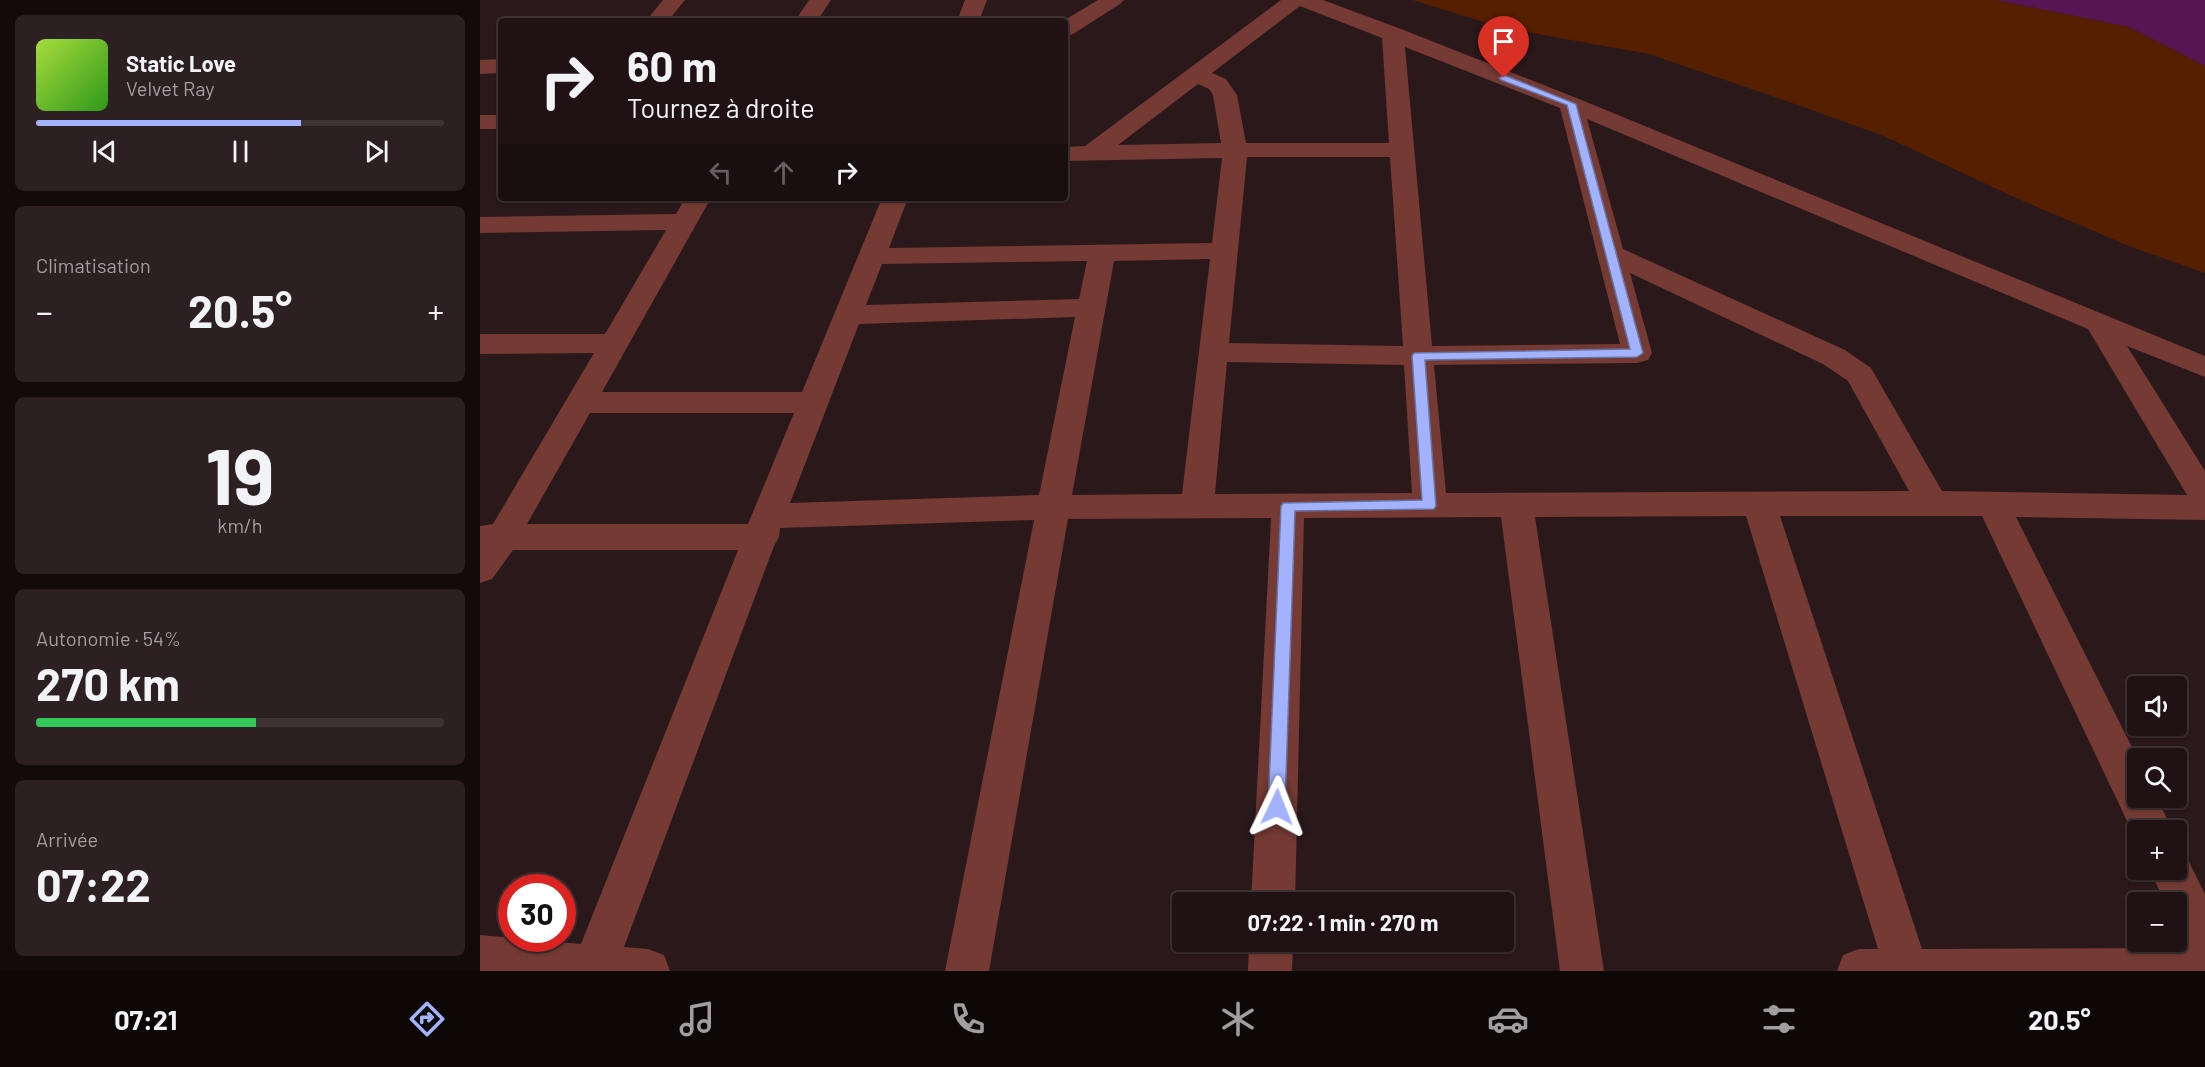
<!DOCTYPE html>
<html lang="fr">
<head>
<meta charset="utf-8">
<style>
	body { margin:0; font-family:Barlow,sans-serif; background:#2d2022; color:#f1f3f6; height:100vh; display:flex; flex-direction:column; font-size:22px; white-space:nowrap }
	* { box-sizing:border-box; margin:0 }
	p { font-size:20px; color:#a29ea0 }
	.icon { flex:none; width:33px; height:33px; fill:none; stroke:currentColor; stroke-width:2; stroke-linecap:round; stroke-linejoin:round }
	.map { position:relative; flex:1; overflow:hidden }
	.panel { display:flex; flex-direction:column; gap:15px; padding:15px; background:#120a0b; width:480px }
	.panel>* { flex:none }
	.guide { position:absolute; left:18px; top:18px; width:570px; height:183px; border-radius:6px; box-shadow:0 2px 4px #0004,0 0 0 2px #3d3234; background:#201214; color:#f1f3f6; overflow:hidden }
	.buttons { position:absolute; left:1647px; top:676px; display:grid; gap:12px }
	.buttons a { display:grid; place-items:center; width:60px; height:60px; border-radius:6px; background:#201214; box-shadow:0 2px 4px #0004,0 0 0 2px #3d3234; font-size:30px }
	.speed { position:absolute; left:18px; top:874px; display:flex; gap:12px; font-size:30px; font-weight:700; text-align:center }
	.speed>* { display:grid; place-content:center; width:78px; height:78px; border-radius:50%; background:#201214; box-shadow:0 2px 4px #0004,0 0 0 2px #3d3234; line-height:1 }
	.speed .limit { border:9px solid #d22; background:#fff; color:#111 }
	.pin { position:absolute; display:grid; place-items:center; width:51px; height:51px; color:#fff; margin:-62px -26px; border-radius:50% 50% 50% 0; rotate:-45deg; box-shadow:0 0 6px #0007 }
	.pin .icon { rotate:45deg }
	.me { position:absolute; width:66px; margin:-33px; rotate:2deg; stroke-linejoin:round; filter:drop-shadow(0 0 4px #0008) }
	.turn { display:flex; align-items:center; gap:21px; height:126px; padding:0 30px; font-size:27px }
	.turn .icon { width:78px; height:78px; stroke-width:2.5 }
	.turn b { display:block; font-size:42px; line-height:51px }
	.lanes { display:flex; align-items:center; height:57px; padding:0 30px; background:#0003; justify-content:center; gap:30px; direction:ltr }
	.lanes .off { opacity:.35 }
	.big { font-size:45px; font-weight:700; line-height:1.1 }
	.panel .tile { flex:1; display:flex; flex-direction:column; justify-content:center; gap:9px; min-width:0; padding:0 21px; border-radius:9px; background:#2d2022 }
	.panel .dial { align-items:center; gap:0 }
	.dial b { font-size:78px; line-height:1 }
	.song { display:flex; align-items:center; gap:18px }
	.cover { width:72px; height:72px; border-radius:9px; background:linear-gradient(135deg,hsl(80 70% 55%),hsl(110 70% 35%)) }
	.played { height:6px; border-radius:3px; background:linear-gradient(90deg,#a2b2fd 65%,#3d3234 65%) }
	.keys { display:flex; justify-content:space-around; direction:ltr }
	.heat { display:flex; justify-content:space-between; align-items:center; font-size:33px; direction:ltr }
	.charge { height:9px; border-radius:4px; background:linear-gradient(90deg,#34c759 54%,#3d3234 0) }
	.trip { position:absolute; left:692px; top:892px; width:342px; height:60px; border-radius:6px; background:#201214; box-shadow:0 2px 4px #0004,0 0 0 2px #3d3234; font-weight:700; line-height:60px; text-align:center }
	.menu { display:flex; height:96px; justify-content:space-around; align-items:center; background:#0d0708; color:#a29ea0 }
	.menu .icon { width:42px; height:42px }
	.menu .current { color:#a2b2fd }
	.menu b { font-size:27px; color:#f1f3f6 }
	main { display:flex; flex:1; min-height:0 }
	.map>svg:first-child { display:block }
	.green { fill:#562000 }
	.water { fill:#581553 }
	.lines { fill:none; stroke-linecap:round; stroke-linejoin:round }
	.minor { fill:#743a33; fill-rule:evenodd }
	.route { fill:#a2b2fd; stroke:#6974a4; stroke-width:1.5 }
</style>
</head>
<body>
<main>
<section class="panel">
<div class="tile">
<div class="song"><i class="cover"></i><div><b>Static Love</b><p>Velvet Ray</p></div></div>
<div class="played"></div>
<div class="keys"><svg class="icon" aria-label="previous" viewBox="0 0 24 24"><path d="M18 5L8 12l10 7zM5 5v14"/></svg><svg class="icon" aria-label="pause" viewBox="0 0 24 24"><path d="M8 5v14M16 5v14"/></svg><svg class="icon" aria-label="next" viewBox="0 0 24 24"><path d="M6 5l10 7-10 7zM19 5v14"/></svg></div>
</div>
<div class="tile"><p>Climatisation</p>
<div class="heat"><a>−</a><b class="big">20.5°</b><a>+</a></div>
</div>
<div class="tile dial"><b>19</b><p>km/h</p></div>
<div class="tile"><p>Autonomie · 54%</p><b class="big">270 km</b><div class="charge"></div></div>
<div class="tile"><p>Arrivée</p><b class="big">07:22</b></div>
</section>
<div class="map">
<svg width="1725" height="971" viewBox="0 0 1725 971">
	<rect width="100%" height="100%" fill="#2a181b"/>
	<path class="green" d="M933 0H1516L1649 27 1725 66V273L1649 246 1534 197 1404 136 1298 98 1169 54 1019 27Z"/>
	<path class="water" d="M1516 0H1725V66L1649 27Z"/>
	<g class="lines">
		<path class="minor" d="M183 0H205L188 21H166Z
			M329 0H351L337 21H315Z
			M485 0H507L499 21H477Z
			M618 0H644L640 4 593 34 585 36V21H583Z
			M801 0H843L921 29 1099 99 1725 356V377L1647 346 1725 471V520L1536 517 1658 759V798H1677L1693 831H1658V844L1502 516H1300L1442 949 1706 948 1696 928V903H1685L1670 870H1696V852L1706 856 1725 894V971H1357L1363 955 1379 949H1398L1266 516 1055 517 1124 971H1080L1021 517 824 518 815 903H771L791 518 588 519 509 971H465L554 520 300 528 299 537 294 546 144 947 168 949 184 955 190 971H0V935L101 944 258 550H33L12 579 0 583V526L13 524 114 353 0 354V334H125L186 230 0 233V217L196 214 205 198H231L122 392H322L402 198H428L409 248 732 243 742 158 585 161V147L605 146ZM820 6 902 38 909 143H766L757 95 746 79 732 73ZM925 47 1080 108 1140 344 952 346ZM718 84 729 89 733 95 741 143 638 145ZM1107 119 1608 329 1707 495 1462 491 1391 368 1365 350 1143 249ZM767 157H910L923 346 749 343ZM730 259 702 494 592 495 634 261ZM607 261 599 299 386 305 402 264ZM1150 273 1343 364 1368 381 1429 491 966 493 954 365 1157 363 1168 360 1172 353ZM595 317 559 495 310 503 379 324ZM747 362 924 365 932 493 735 494ZM110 413H314L268 524H47Z
			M21 59V73L0 74V60Z
			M0 115H21V129H0Z
			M769 942H813L812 971H768Z"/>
	</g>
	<path class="route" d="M1024 75 1096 104 1163 353 1157 357 945 360 956 506 954 509 815 511 805 807 803 812 797 815 791 812 788 807 801 506 803 503 942 500 932 356 934 353 1150 349 1087 105 1021 80 1019 78Z"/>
</svg>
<div class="buttons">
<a><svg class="icon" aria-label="sound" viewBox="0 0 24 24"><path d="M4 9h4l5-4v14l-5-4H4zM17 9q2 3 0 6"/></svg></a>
<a><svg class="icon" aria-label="search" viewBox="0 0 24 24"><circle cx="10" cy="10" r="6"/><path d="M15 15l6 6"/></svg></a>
<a>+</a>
<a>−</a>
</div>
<div class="speed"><div class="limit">30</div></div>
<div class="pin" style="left:1024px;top:78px;background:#d93025"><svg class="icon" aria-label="arrive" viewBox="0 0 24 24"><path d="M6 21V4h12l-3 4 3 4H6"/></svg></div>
<svg class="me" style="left:797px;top:807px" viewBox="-20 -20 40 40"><path d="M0-17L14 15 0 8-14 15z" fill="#a2b2fd" stroke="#fff" stroke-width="4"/></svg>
<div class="trip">07:22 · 1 min · 270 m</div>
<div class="guide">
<div class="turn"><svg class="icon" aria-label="right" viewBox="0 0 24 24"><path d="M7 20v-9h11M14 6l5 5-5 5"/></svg><div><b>60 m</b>Tournez à droite</div></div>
<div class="lanes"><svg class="icon off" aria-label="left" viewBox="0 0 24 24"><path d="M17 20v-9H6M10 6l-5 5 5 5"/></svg><svg class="icon off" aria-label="ahead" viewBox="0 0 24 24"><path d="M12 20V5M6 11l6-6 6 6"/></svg><svg class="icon" aria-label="right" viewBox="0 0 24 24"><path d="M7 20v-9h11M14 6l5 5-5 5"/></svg></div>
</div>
</div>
</main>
<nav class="menu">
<b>07:21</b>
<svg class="icon current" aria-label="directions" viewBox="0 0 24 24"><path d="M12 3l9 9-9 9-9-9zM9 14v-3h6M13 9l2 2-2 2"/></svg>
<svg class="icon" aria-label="music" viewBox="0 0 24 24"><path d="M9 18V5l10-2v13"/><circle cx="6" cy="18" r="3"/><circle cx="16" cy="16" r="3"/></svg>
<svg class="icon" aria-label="phone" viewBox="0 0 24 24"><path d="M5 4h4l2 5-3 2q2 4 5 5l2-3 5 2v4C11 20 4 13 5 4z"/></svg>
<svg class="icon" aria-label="climate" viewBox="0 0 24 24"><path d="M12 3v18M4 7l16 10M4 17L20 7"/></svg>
<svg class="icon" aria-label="car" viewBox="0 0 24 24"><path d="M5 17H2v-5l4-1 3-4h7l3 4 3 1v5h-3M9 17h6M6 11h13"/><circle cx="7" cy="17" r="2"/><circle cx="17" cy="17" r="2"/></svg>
<svg class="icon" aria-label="filters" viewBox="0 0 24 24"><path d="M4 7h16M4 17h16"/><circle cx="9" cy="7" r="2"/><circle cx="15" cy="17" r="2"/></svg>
<b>20.5°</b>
</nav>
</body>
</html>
